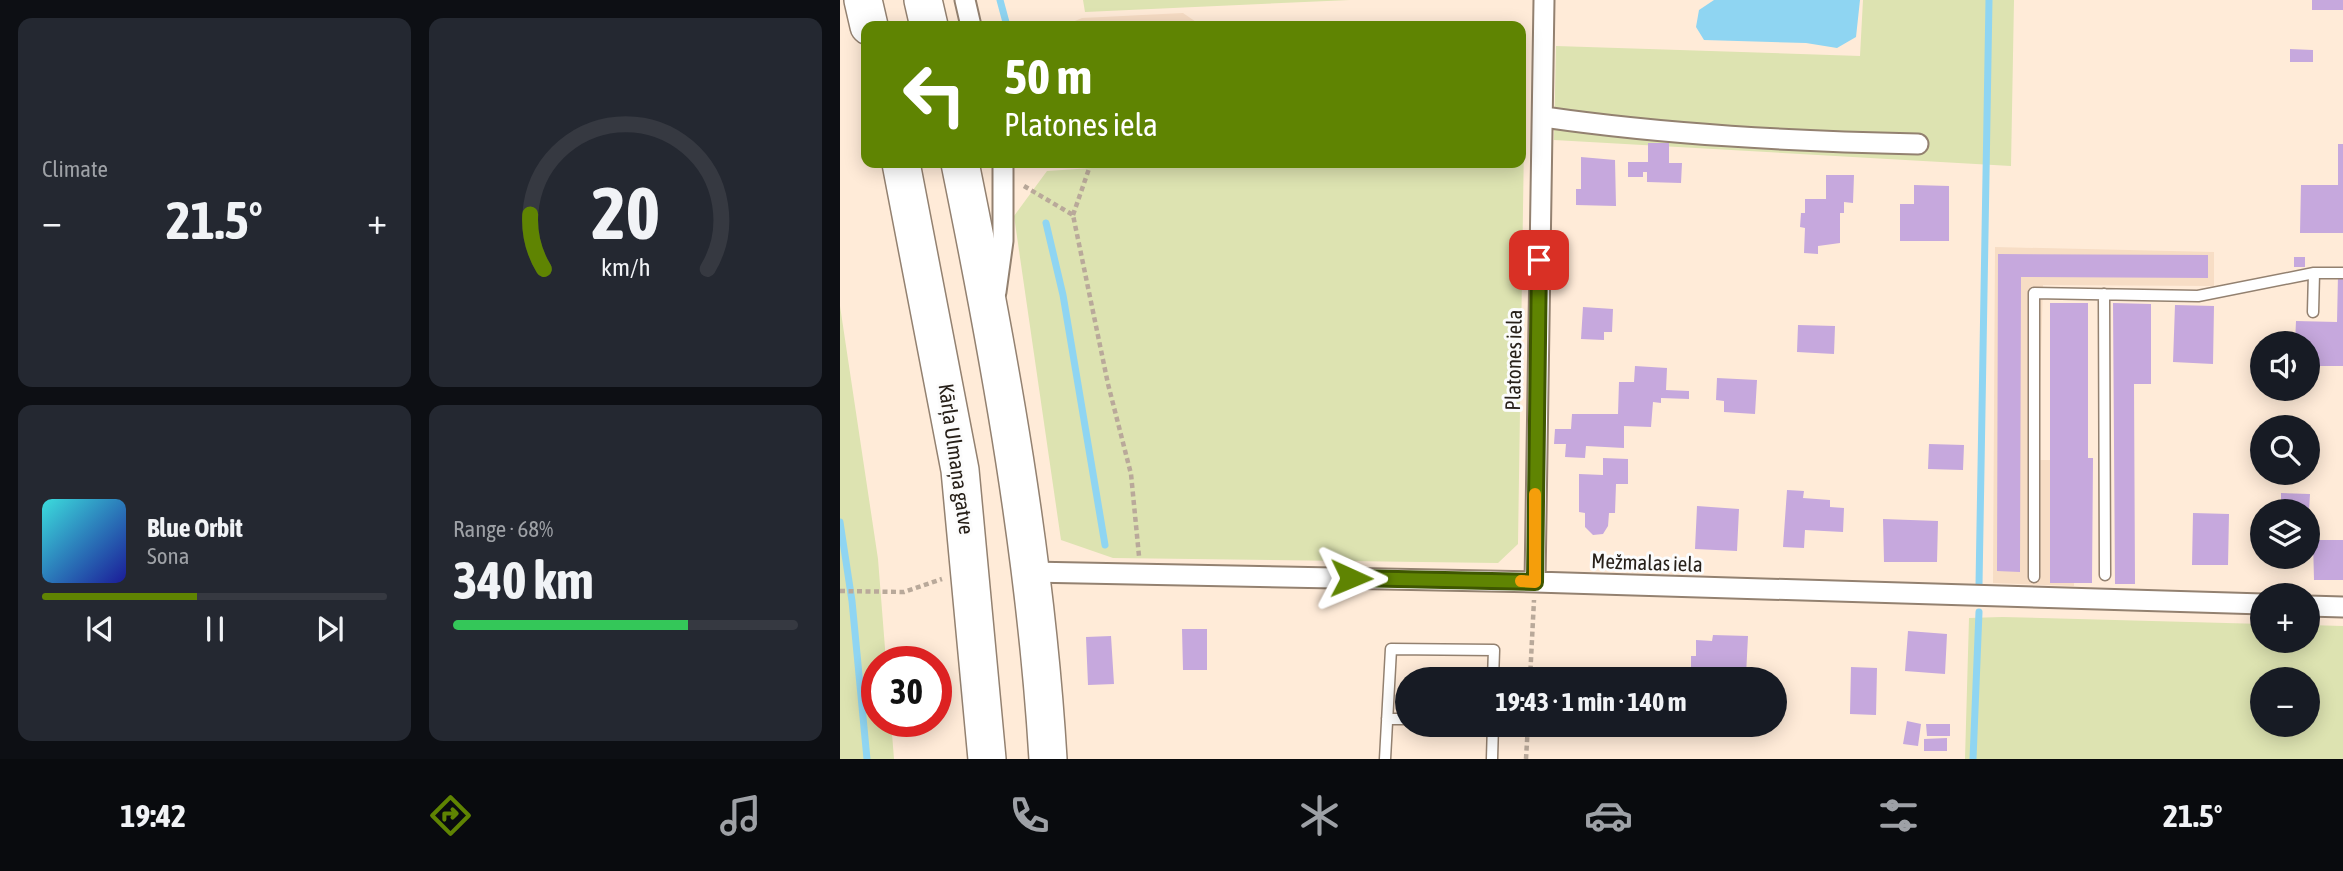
<!DOCTYPE html>
<html lang="en">
<head>
<meta charset="utf-8">
<style>
	body { margin:0; font-family:"Asap Condensed",sans-serif; background:#242831; color:#f1f3f6; height:100vh; display:flex; flex-direction:column; font-size:26px; white-space:nowrap }
	* { box-sizing:border-box; margin:0 }
	p { font-size:23px; color:#9ea1a6 }
	.icon { flex:none; width:38px; height:38px; fill:none; stroke:currentColor; stroke-width:2; stroke-linecap:round; stroke-linejoin:round }
	.map { position:relative; flex:1; overflow:hidden }
	.side { display:flex; flex-direction:column; gap:18px; padding:18px; background:#0d0f14; width:840px }
	.side>* { flex:none }
	.top-card { position:absolute; left:21px; top:21px; width:665px; height:147px; border-radius:14px; box-shadow:0 4px 18px #0003; background:#5f8402; color:#fff; overflow:hidden }
	.controls { position:absolute; left:1410px; top:331px; display:grid; gap:14px }
	.controls a { display:grid; place-items:center; width:70px; height:70px; border-radius:50%; background:#171b24; box-shadow:0 4px 18px #0003; font-size:35px }
	.speed { position:absolute; left:21px; top:646px; display:flex; gap:14px; font-size:35px; font-weight:700; text-align:center }
	.speed>* { display:grid; place-content:center; width:91px; height:91px; border-radius:50%; background:#171b24; box-shadow:0 4px 18px #0003; line-height:1 }
	.speed .limit { border:10px solid #d22; background:#fff; color:#111 }
	.pin { position:absolute; display:grid; place-items:center; width:60px; height:60px; color:#fff; margin:-30px; border-radius:14px; box-shadow:0 4px 10px #0006 }
	.me { position:absolute; width:77px; margin:-38px; rotate:91deg; stroke-linejoin:round; filter:drop-shadow(0 0 5px #0008) }
	.turn { display:flex; align-items:center; gap:24px; height:147px; padding:0 28px; font-size:32px }
	.turn .icon { width:91px; height:91px; stroke-width:2.5 }
	.turn b { display:block; font-size:49px; line-height:60px }
	.big { font-size:52px; font-weight:700; line-height:1.1 }
	.side .card { flex:1; display:flex; flex-direction:column; justify-content:center; gap:10px; min-width:0; padding:0 24px; border-radius:14px; background:#242831 }
	.side .dial { align-items:center; gap:0 }
	.dial svg { height:182px; overflow:visible; fill:none; stroke:#363941; stroke-width:7; stroke-linecap:round; text-anchor:middle }
	.dial text { fill:#f1f3f6; stroke:none }
	.song { display:flex; align-items:center; gap:21px }
	.cover { width:84px; height:84px; border-radius:10px; background:linear-gradient(135deg,hsl(180 70% 55%),hsl(240 70% 35%)) }
	.played { height:7px; border-radius:4px; background:linear-gradient(90deg,#5f8402 45%,#363941 45%) }
	.keys { display:flex; justify-content:space-around; direction:ltr }
	.heat { display:flex; justify-content:space-between; align-items:center; font-size:38px; direction:ltr }
	.charge { height:10px; border-radius:5px; background:linear-gradient(90deg,#34c759 68%,#363941 0) }
	.side .tiles { flex:1; display:grid; gap:18px; grid-template-columns:repeat(2,1fr) }
	.trip { position:absolute; left:555px; top:667px; width:392px; height:70px; border-radius:35px; background:#171b24; box-shadow:0 4px 18px #0003; font-weight:700; line-height:70px; text-align:center }
	.menu { display:flex; height:112px; justify-content:space-around; align-items:center; background:#090b0e; color:#9ea1a6 }
	.menu .icon { width:49px; height:49px }
	.menu .on { color:#5f8402 }
	.menu b { font-size:32px; color:#f1f3f6 }
	main { display:flex; flex:1; min-height:0 }
	.map>svg:first-child { display:block }
	.built { fill:#f7ddc5 }
	.green { fill:#dde3b1; fill-rule:evenodd }
	.water { fill:#8fd5f2 }
	.lines { fill:none; stroke-linecap:round; stroke-linejoin:round }
	.stream { stroke:#8fd5f2; stroke-width:7 }
	.building { fill:#c6a8dd }
	.lane-casing { stroke:#938170; stroke-width:13 }
	.street-casing { stroke:#938170; stroke-width:23 }
	.highway-casing { stroke:#938170; stroke-width:40 }
	.path { stroke:#b9a99a; stroke-width:4.5; stroke-dasharray:5 3.5; stroke-linecap:butt }
	.lane { stroke:#fff; stroke-width:10 }
	.street { stroke:#fff; stroke-width:19 }
	.highway { stroke:#fff; stroke-width:37 }
	.route-casing { stroke:#3e5601; stroke-width:18 }
	.route { stroke:#5f8402; stroke-width:12 }
	.slow { stroke:#f59e0b; stroke-width:12 }
	.labels { text-anchor:middle; stroke-width:6; stroke-linejoin:round; paint-order:stroke }
	.street-label { font-size:21px; fill:#272019; stroke:#fcfcfc }
</style>
</head>
<body>
<main>
<section class="side">
<div class="tiles">
<div class="card"><p>Climate</p>
<div class="heat"><a>−</a><b class="big">21.5°</b><a>+</a></div>
</div>
<div class="card dial"><svg viewBox="0 0 100 80">
<path d="M14 69A42 42 0 1 1 86 69"/>
<path d="M14 69A42 42 0 0 1 8 45" stroke="#5f8402"/>
<text x="50" y="56" font-size="32" font-weight="700">20</text>
<text x="50" y="72" font-size="11">km/h</text>
</svg></div>
<div class="card">
<div class="song"><i class="cover"></i><div><b>Blue Orbit</b><p>Sona</p></div></div>
<div class="played"></div>
<div class="keys"><svg class="icon" aria-label="previous" viewBox="0 0 24 24"><path d="M18 5L8 12l10 7zM5 5v14"/></svg><svg class="icon" aria-label="pause" viewBox="0 0 24 24"><path d="M8 5v14M16 5v14"/></svg><svg class="icon" aria-label="next" viewBox="0 0 24 24"><path d="M6 5l10 7-10 7zM19 5v14"/></svg></div>
</div>
<div class="card"><p>Range · 68%</p><b class="big">340 km</b><div class="charge"></div></div>
</div>
</section>
<div class="map">
<svg width="1503" height="759" viewBox="0 0 1503 759">
	<rect width="100%" height="100%" fill="#ffebd8"/>
	<path class="built" d="M343 13 362 26H223L242 18Z
		M1155 247 1374 252V286L1203 285 1198 460H1234V586L1153 583Z"/>
	<path class="green" d="M243 0H510L245 12Z
		M1023 0H1174L1171 166 714 140 716 46 1020 56Z
		M681 142H684L678 544 658 563 273 558 221 540 174 216 207 171 328 163H681Z
		M0 306 38 559 46 661 37 662V721H51L54 759H0Z
		M1162 617 1423 624V640H1468V625L1503 626V759H1125L1129 618ZM1423 679H1468V724H1423Z"/>
	<path class="water" d="M874 0H1020L1016 37 997 48 966 43 864 40 856 27 859 10Z"/>
	<g class="lines">
		<path class="stream" d="M160 0 167 26
			M206 223 223 295 265 545
			M0 522 12 601 27 759
			M1139 585 1149 0
			M1133 759 1139 612"/>
	</g>
	<path class="building" d="M1472 0H1503V10H1472Z
		M1450 49 1473 50V62H1450Z
		M808 143H829V163H842L841 183 807 182V172H803V177H788V162H808Z
		M1498 144H1503V233H1460L1461 185H1498Z
		M741 157 775 160 776 206 736 205V189H741Z
		M986 175H1014L1013 203 1004 202V213H1000V243L978 246V254L964 253 965 228 960 227 961 213H965V199H986Z
		M1074 185 1109 186V241H1060V204H1074Z
		M1158 254 1368 255V278L1181 277 1180 572 1157 571Z
		M1454 257H1465V267H1454Z
		M1498 275H1503V366H1468V343H1455L1456 321 1497 322Z
		M1210 303H1248V458H1253L1252 583H1210Z
		M1273 303 1311 304V384H1294L1295 584H1275Z
		M1335 305 1374 306 1373 364 1333 362Z
		M743 307 773 309 772 332H764V340L741 339Z
		M958 325 995 326 994 354 957 352Z
		M795 366 827 368 826 390 849 391V399L821 398V403L813 402 811 427 784 426V448L746 446 745 458 725 457 726 444H714L715 429H731L732 414H778L779 382H794Z
		M877 378 917 380 915 414 884 412V401L876 400Z
		M1089 444 1124 445 1123 470 1088 469Z
		M763 458 788 459V484H776L775 513H769L768 526 763 534 753 535 745 527V513L739 512V474L763 475Z
		M947 490 964 491 963 498 990 500V507L1004 508 1003 532 965 530 964 548 943 547Z
		M1441 493 1470 494 1469 511H1441Z
		M857 506 899 509 897 551 855 549Z
		M1353 513 1389 514 1388 565H1352Z
		M1043 519 1098 521 1097 562H1044Z
		M1473 540H1503V580H1474Z
		M342 629H367V670H343Z
		M1068 631 1107 634 1105 674 1065 671Z
		M873 635 908 636 906 675 855 679V673H851V656H856V640L872 641Z
		M271 636 274 684 248 685 246 637Z
		M1011 667 1037 668 1036 715 1010 714Z
		M1067 721 1081 724 1078 746 1063 744Z
		M1086 724H1110V736H1087Z
		M1107 738V751H1084V739Z"/>
	<g class="lines">
		<g class="lane-casing">
			<path id="lane" d="M1264 294 1265 575
				M1473 312 1474 273
				M1194 577V293L1358 296 1474 273H1503
				M547 719H567
				M545 759 551 649 654 650 653 679
				M652 759 653 724"/>
		</g>
		<g class="street-casing">
			<path id="street" d="M125 0 131 26
				M704 117C828 135 953 141 1078 144
				M156 292 163 241V163
				M190 572 695 582 1423 604
				M695 582 704 0
				M1468 606 1503 607"/>
		</g>
		<g class="highway-casing">
			<path id="highway" d="M23 0 29 26
				M83 0 89 26
				M61 163 120 470 147 759
				M120 163C160 359 196 558 208 759"/>
		</g>
		<path class="path" d="M184 186 233 215 268 384 291 474 299 556
			M233 215 251 163
			M0 591 64 592 102 579
			M690 679 694 600
			M686 759 688 724"/>
		<use href="#lane" class="lane"/>
		<use href="#street" class="street"/>
		<use href="#highway" class="highway"/>
	</g>
	<g class="lines">
		<g class="route-casing">
			<path id="route" d="M511 578 695 582 699 260"/>
		</g>
		<use href="#route" class="route"/>
		<path class="slow" d="M681 581 695 582V494"/>
	</g>
	<g class="labels">
		<g class="street-label">
			<text transform="translate(674 360) rotate(-89)" y="7">Platones iela</text>
			<text transform="translate(116 459) rotate(82)" y="7">Kārļa Ulmaņa gatve</text>
			<text transform="translate(807 563) rotate(2)" y="7">Mežmalas iela</text>
		</g>
	</g>
</svg>
<div class="controls">
<a><svg class="icon" aria-label="sound" viewBox="0 0 24 24"><path d="M4 9h4l5-4v14l-5-4H4zM17 9q2 3 0 6"/></svg></a>
<a><svg class="icon" aria-label="search" viewBox="0 0 24 24"><circle cx="10" cy="10" r="6"/><path d="M15 15l6 6"/></svg></a>
<a><svg class="icon" aria-label="layers" viewBox="0 0 24 24"><path d="M12 4l9 5-9 5-9-5zM3 14l9 5 9-5"/></svg></a>
<a>+</a>
<a>−</a>
</div>
<div class="speed"><div class="limit">30</div></div>
<div class="pin" style="left:699px;top:260px;background:#d93025"><svg class="icon" aria-label="arrive" viewBox="0 0 24 24"><path d="M6 21V4h12l-3 4 3 4H6"/></svg></div>
<svg class="me" style="left:511px;top:578px" viewBox="-20 -20 40 40"><path d="M0-17L14 15 0 8-14 15z" fill="#5f8402" stroke="#fff" stroke-width="4"/></svg>
<div class="trip">19:43 · 1 min · 140 m</div>
<div class="top-card">
<div class="turn"><svg class="icon" aria-label="left" viewBox="0 0 24 24"><path d="M17 20v-9H6M10 6l-5 5 5 5"/></svg><div><b>50 m</b>Platones iela</div></div>
</div>
</div>
</main>
<nav class="menu">
<b>19:42</b>
<svg class="icon on" aria-label="directions" viewBox="0 0 24 24"><path d="M12 3l9 9-9 9-9-9zM9 14v-3h6M13 9l2 2-2 2"/></svg>
<svg class="icon" aria-label="music" viewBox="0 0 24 24"><path d="M9 18V5l10-2v13"/><circle cx="6" cy="18" r="3"/><circle cx="16" cy="16" r="3"/></svg>
<svg class="icon" aria-label="phone" viewBox="0 0 24 24"><path d="M5 4h4l2 5-3 2q2 4 5 5l2-3 5 2v4C11 20 4 13 5 4z"/></svg>
<svg class="icon" aria-label="climate" viewBox="0 0 24 24"><path d="M12 3v18M4 7l16 10M4 17L20 7"/></svg>
<svg class="icon" aria-label="car" viewBox="0 0 24 24"><path d="M5 17H2v-5l4-1 3-4h7l3 4 3 1v5h-3M9 17h6M6 11h13"/><circle cx="7" cy="17" r="2"/><circle cx="17" cy="17" r="2"/></svg>
<svg class="icon" aria-label="filters" viewBox="0 0 24 24"><path d="M4 7h16M4 17h16"/><circle cx="9" cy="7" r="2"/><circle cx="15" cy="17" r="2"/></svg>
<b>21.5°</b>
</nav>
</body>
</html>
